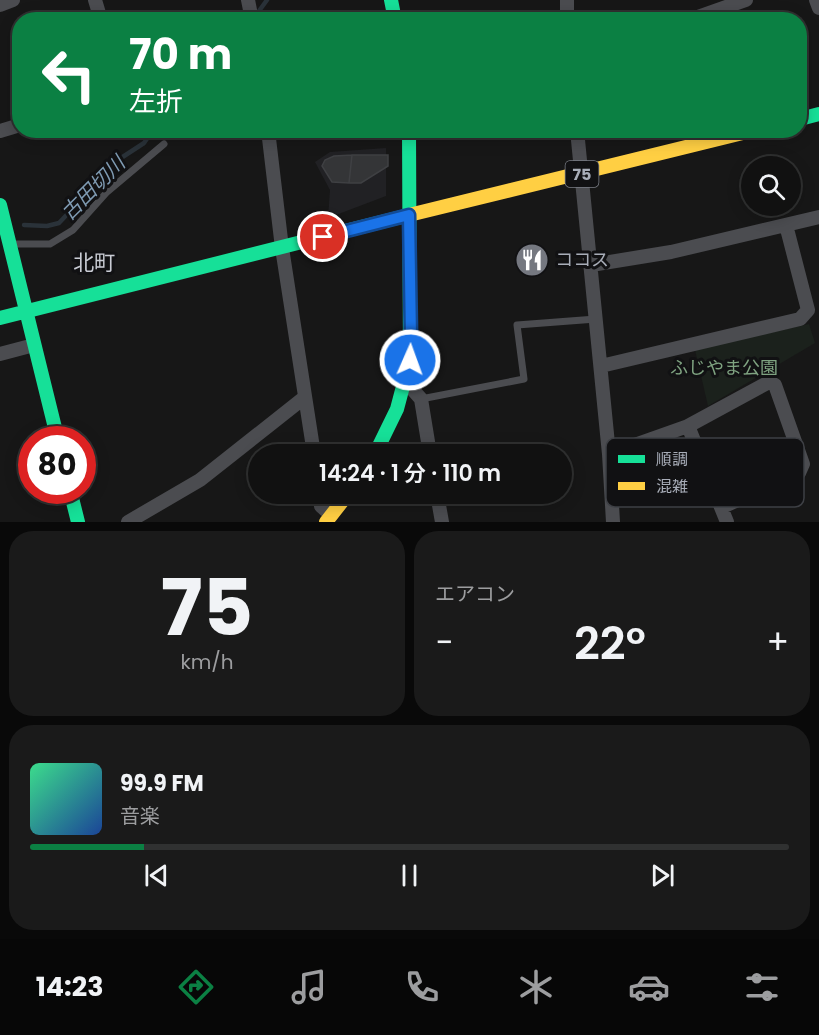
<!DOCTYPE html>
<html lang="ja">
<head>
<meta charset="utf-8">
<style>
	body { margin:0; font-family:Poppins,"Noto Sans JP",sans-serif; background:#1a1a1a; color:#f1f3f6; height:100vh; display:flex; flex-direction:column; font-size:22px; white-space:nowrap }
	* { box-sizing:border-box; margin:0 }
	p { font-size:20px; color:#9c9d9f }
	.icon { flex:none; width:33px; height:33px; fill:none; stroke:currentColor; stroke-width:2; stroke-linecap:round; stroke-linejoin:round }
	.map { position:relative; height:522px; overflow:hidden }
	.details { display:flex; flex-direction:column; gap:9px; padding:9px; background:#090909; flex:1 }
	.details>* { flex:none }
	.guide { position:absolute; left:12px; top:12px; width:795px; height:126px; border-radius:24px; box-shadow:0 3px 15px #0003,0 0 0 2px #303131; background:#0b8043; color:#fff; overflow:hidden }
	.buttons { position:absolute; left:741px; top:156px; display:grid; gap:12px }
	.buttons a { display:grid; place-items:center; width:60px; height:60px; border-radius:50%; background:#111; box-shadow:0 3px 15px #0003,0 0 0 2px #303131; font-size:30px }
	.speed { position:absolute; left:18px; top:426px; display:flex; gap:12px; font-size:30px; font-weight:700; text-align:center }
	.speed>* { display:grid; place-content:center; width:78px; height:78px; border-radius:50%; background:#111; box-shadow:0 3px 15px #0003,0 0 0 2px #303131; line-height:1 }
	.speed .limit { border:9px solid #d22; background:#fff; color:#111 }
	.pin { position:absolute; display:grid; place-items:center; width:51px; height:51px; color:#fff; margin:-26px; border:3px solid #fff; border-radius:50%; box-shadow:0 2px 6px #0007 }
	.me { position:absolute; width:66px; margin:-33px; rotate:2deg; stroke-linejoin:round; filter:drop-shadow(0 0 4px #0008) }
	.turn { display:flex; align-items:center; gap:21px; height:126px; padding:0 18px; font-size:27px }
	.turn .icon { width:78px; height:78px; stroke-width:2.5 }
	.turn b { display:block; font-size:42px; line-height:51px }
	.big { font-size:45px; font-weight:600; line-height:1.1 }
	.details .card { flex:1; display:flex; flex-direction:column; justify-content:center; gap:9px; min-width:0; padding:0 21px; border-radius:24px; background:#1a1a1a }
	.details .dial { align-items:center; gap:0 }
	.dial b { font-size:78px; line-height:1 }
	.song { display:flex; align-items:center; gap:18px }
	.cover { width:72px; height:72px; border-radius:9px; background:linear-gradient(135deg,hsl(150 70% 55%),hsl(220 70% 35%)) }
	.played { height:6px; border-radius:3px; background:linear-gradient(90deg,#0b8043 15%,#303131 15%) }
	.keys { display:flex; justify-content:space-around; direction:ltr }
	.heat { display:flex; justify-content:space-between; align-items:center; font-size:33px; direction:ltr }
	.details .tiles { flex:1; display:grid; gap:9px; grid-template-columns:1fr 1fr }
	.card:last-child { grid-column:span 2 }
	.trip { position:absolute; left:248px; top:444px; width:324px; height:60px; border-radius:30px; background:#111; box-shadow:0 3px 15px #0003,0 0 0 2px #303131; font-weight:600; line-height:60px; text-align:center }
	.dock { display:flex; height:96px; justify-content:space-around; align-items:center; background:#070707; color:#9c9d9f }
	.dock .icon { width:42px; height:42px }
	.dock .current { color:#0b8043 }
	.dock b { font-size:27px; color:#f1f3f6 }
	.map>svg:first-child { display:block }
	.built { fill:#212124 }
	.green { fill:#1b211c }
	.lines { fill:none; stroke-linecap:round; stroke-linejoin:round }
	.stream { stroke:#2a3239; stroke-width:4.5 }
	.building { fill:#343537; stroke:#3f4043; stroke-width:1.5 }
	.lane { stroke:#4b4c50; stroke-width:7 }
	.street { stroke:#4b4c50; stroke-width:14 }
	.fast { stroke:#16e098; stroke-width:14 }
	.slow { stroke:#ffcf43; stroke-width:14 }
	.route-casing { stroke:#114b97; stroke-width:15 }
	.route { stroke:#1a73e8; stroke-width:10 }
	.labels { text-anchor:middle; stroke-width:6; stroke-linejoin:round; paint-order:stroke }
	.shield { fill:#111113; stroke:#7b7e86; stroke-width:1.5 }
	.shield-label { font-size:16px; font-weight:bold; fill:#a8adb8 }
	.poi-label { font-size:18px; fill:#a8adb8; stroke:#111113; text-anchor:start }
	.park-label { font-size:18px; fill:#7fa381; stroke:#111113 }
	.water-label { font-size:20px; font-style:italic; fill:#7f9bb3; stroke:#111113 }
	.quarter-label { font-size:21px; fill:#c9ccd4; stroke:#111113 }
	.key { fill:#111113; stroke:#3e4045; stroke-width:1.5 }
	.key-label { font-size:16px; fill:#a8adb8 }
</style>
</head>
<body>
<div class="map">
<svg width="819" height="522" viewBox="0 0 819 522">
	<rect width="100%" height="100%" fill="#171717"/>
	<path class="built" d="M386 148V196L328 218 330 190 315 162 330 152Z"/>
	<path class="green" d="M809 324 815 343 708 406 695 350Z"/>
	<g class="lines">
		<path class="stream" d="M259 11 267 0
			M24 225 47 226 59 223 118 160 144 143 153 130"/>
	</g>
	<path class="building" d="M352 155H388V166L361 183H349Z
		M352 155 349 183 332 182 322 166 325 160 334 156Z"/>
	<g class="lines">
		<path class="lane" d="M13 244H50L73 230 107 192 164 144
			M421 399 524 379 517 325 596 319"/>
		<path class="street" d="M95 0 101 20
			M248 0 252 20
			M816 0 819 8
			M0 5 13 0
			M567 20V0
			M689 20 746 0
			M268 130 282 248 314 454
			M577 130 609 454 613 522
			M0 131 20 125
			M591 265 671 252 819 217
			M0 354 34 345
			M601 366 800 319 808 310 786 225
			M406 382 421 399 430 454
			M688 426 769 382 775 385 803 464 799 473 722 507
			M609 454 688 426 727 522
			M319 494 321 506 331 515
			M437 494 442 522
			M128 522 200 480 305 397"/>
		<path class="fast" d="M391 0 395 20
			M800 119 819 114
			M0 205 58 440
			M0 318 409 215
			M375 454 397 409 410 360 409 130
			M70 490 78 522"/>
		<path class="slow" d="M409 215 755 130
			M326 522 348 494"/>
	</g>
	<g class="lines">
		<g class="route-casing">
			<path id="route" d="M323 237 409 215 411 337 410 360"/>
		</g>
		<use href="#route" class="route"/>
	</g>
	<defs>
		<g id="restaurant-disc" transform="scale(1.725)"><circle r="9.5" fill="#757880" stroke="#111113"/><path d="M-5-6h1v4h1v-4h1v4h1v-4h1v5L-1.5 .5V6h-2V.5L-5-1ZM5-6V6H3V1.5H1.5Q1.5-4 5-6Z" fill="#fff"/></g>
	</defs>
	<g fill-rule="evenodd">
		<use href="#restaurant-disc" x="532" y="260"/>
	</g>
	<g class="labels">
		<rect class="shield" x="565.5" y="161" width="33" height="26" rx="4.5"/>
		<g class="shield-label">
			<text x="582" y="180">75</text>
		</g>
		<g class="poi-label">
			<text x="555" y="266">ココス</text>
		</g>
		<g class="park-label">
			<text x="724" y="374">ふじやま公園</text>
		</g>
		<g class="water-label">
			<text transform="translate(93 188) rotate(-45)" y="7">古田切川</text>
		</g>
		<g class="quarter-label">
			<text x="94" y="270">北町</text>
		</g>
	</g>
	<rect x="606" y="438" width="198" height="69" rx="9" class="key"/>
	<rect x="618" y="455" width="27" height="8" fill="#16e098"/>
	<rect x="618" y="482" width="27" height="8" fill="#ffcf43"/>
	<g class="key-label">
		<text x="656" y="465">順調</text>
		<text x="656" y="492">混雑</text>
	</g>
</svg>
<div class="buttons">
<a><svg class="icon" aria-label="search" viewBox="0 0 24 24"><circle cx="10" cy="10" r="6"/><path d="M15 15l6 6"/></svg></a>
</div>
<div class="speed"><div class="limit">80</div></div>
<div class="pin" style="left:323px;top:237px;background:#d93025"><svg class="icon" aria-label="arrive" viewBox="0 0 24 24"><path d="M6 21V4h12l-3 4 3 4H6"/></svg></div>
<svg class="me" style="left:410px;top:360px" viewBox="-20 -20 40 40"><circle r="17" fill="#1a73e8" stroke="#fff" stroke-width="3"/><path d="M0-11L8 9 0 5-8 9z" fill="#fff"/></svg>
<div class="trip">14:24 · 1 分 · 110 m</div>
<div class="guide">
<div class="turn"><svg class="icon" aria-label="left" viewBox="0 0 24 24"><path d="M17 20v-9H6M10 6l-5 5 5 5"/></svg><div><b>70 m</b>左折</div></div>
</div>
</div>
<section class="details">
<div class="tiles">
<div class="card dial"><b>75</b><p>km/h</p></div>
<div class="card"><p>エアコン</p>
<div class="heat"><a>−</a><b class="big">22°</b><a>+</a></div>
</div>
<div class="card">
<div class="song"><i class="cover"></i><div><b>99.9 FM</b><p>音楽</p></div></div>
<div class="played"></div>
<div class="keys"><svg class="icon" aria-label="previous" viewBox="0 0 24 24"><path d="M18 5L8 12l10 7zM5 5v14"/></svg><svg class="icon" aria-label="pause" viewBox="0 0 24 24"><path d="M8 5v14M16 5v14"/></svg><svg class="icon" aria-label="next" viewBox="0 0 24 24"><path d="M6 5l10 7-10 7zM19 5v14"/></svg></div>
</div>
</div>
</section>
<nav class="dock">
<b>14:23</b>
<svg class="icon current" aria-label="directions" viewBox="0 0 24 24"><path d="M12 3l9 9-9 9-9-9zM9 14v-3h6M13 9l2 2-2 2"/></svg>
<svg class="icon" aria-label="music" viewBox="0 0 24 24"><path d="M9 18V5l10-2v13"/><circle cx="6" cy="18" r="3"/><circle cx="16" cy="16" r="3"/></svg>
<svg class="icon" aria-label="phone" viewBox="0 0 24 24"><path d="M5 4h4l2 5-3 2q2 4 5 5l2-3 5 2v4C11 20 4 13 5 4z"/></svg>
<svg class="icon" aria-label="climate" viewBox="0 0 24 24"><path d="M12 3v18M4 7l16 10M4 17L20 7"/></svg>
<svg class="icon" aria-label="car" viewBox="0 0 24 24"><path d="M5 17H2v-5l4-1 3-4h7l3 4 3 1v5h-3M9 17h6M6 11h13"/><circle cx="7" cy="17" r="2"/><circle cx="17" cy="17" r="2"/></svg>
<svg class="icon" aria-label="filters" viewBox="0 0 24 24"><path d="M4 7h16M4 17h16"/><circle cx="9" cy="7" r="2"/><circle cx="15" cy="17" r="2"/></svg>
</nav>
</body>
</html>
